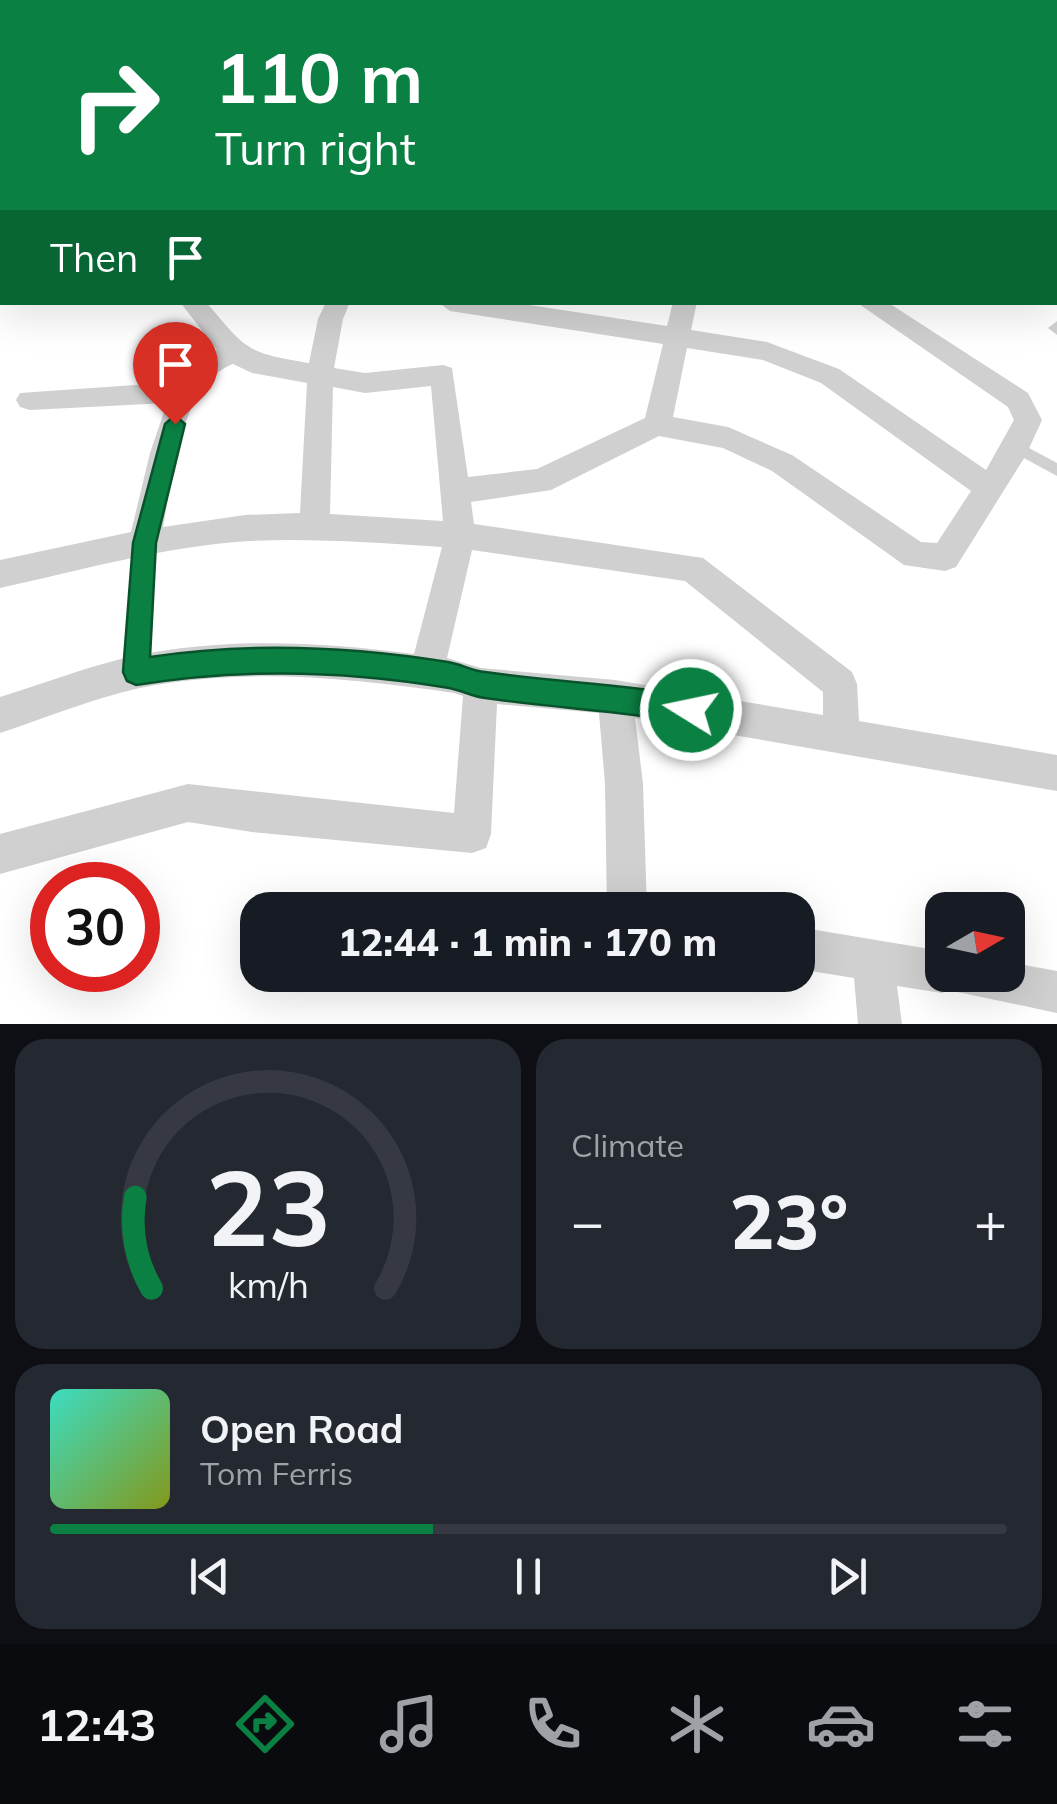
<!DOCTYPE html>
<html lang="en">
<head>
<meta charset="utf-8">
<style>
	body { margin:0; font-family:Mulish,sans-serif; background:#242831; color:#f1f3f6; height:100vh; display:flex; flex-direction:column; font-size:38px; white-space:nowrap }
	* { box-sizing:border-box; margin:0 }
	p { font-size:32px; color:#9ea1a6 }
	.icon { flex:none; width:55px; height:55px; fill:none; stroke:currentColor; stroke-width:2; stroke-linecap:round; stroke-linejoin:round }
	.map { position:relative; height:1024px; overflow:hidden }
	.sheet { display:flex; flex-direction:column; gap:15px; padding:15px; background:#0d0f14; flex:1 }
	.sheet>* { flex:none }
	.top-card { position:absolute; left:0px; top:0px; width:1058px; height:305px; box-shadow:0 10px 40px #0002; background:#0b8043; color:#fff; overflow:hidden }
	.needle { width:65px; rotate:81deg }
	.fabs { position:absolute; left:925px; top:892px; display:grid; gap:20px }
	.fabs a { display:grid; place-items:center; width:100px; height:100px; border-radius:20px; background:#171b24; box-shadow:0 10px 40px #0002; font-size:50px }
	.speed { position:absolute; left:30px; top:862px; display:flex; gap:20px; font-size:50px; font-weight:700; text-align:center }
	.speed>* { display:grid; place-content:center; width:130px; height:130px; border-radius:50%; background:#171b24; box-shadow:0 10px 40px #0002; line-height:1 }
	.speed .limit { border:15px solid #d22; background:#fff; color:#111 }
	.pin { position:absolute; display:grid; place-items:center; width:85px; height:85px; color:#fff; margin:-102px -42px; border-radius:50% 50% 50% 0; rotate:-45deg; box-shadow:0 0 10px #0007 }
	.pin .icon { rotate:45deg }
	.me { position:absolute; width:110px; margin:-55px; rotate:280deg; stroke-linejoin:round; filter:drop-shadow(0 0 8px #0008) }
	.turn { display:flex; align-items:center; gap:35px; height:210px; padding:0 50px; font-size:45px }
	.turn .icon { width:130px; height:130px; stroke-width:2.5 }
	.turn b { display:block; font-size:70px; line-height:85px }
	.then { display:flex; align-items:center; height:95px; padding:0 50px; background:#0003; gap:20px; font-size:38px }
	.big { font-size:75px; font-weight:800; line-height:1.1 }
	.sheet .widget { flex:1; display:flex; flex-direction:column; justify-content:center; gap:15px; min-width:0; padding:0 35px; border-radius:30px; background:#242831 }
	.sheet .dial { align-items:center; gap:0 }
	.dial svg { height:260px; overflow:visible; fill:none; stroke:#363941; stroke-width:7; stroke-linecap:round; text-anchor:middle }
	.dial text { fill:#f1f3f6; stroke:none }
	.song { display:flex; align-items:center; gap:30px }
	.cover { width:120px; height:120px; border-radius:15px; background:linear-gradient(135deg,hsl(170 70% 55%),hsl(70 70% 35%)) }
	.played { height:10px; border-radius:5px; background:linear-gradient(90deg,#0b8043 40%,#363941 40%) }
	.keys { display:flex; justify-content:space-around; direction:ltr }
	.heat { display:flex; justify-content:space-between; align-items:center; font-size:55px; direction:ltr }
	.sheet .tiles { flex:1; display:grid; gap:15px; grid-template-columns:1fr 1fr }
	.widget:last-child { grid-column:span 2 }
	.trip { position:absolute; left:240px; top:892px; width:575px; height:100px; border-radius:30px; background:#171b24; box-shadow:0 10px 40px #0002; font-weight:800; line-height:100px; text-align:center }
	.tab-bar { display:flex; height:160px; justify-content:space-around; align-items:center; background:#090b0e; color:#9ea1a6 }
	.tab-bar .icon { width:70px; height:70px }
	.tab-bar .on { color:#0b8043 }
	.tab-bar b { font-size:45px; color:#f1f3f6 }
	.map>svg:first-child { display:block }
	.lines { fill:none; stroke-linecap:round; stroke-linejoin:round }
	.lane { fill:#d0d0d0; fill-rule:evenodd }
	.street { fill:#d0d0d0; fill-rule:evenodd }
	.route { fill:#0b8043; stroke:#07532c; stroke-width:2.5 }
</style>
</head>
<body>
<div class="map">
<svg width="1057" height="1024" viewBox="0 0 1057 1024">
	<rect width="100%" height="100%" fill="#fff"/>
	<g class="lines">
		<path class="lane" d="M519 0H529L527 2H518Z
			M593 0H603L601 2H592Z
			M767 0H775L774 2H766Z
			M1055 156H1057L1055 163Z
			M1055 202H1057V209H1055Z
			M1057 321V335L1048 328Z
			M1016 441 1057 463V476L1011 451 1009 447 1011 443Z
			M144 536 149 538 152 543 145 672 142 678 136 680 130 678 127 672 136 543 139 538Z"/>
		<path class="street" d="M252 0H268V2H252Z
			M2 100V112L0 113V101Z
			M1057 127V150H1056L1055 128Z
			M180 302H206C248 351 245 352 309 363L318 319 326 302H350L343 319 334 368 365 373 443 365 452 368 468 477 537 469 645 418 663 344 450 311 438 302H510L667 326 673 302H697L691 330 767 342 839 369 986 470 1014 420 1008 407 856 302H887L1028 393 1042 420 1026 455 956 567 945 571 904 565 772 471 723 448 659 436 551 490 471 502 474 524 703 558 852 672 857 684 859 721 1057 755V791L635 718 643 784 647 910H607L605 784 599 713 497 704 491 834 486 848 472 853 252 832 188 822 0 874V834L188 784 454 813 463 696 454 693C349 678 244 667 140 688 93 698 46 718 0 733V697C46 683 93 664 139 655 230 637 323 642 414 654L442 547C377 543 314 538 249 541 166 546 82 570 0 588V560L131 532 150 453 167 403 30 410 20 407 16 400 20 393 178 382 194 360 217 350ZM687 348 763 360 821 383 971 491 937 543 921 542 792 455 728 427 673 417ZM233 364 252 373 307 383 300 513 245 515 163 527C173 477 180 384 233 364ZM431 386 443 521 330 514 333 387 365 393ZM472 550 685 581 823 692V715L615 680 481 668 447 658Z
			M798 927 942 951V975H1008V962L1057 971V1013L948 990 942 993 897 986 902 1024H858L854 978 798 969Z"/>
	</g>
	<path class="route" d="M175 415 185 424 156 543 150 657C249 642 348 646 448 662 461 664 472 671 485 672 554 682 622 684 691 696L700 700 704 710 700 719 691 723C623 711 554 708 485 698 473 697 461 690 449 688 344 670 241 668 136 685L127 681 123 672 133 543 165 424Z"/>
</svg>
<div class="fabs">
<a><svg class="needle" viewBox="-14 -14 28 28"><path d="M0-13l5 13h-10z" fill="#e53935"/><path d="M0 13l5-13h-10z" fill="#9ea1a6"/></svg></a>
</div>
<div class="speed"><div class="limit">30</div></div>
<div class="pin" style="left:175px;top:424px;background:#d93025"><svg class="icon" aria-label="arrive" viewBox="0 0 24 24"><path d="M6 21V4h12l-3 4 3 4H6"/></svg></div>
<svg class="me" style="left:691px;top:710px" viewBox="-20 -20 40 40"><circle r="17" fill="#0b8043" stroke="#fff" stroke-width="3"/><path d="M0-11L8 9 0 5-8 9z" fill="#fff"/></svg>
<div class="trip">12:44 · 1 min · 170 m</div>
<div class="top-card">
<div class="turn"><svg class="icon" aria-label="right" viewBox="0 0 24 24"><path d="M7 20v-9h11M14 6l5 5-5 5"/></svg><div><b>110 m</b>Turn right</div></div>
<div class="then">Then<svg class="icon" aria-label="arrive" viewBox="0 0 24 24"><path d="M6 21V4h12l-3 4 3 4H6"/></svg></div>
</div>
</div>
<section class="sheet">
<div class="tiles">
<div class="widget dial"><svg viewBox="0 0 100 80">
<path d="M14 69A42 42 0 1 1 86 69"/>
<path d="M14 69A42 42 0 0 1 9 41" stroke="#0b8043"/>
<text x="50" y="56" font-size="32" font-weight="700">23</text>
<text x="50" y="72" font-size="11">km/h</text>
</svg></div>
<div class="widget"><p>Climate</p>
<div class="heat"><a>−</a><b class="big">23°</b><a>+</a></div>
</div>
<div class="widget">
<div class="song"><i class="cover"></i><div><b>Open Road</b><p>Tom Ferris</p></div></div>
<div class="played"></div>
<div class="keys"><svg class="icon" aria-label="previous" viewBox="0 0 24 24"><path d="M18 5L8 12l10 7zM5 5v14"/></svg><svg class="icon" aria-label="pause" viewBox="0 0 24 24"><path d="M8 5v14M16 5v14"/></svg><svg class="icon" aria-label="next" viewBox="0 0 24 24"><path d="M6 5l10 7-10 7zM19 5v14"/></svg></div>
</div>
</div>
</section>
<nav class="tab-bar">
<b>12:43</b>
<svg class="icon on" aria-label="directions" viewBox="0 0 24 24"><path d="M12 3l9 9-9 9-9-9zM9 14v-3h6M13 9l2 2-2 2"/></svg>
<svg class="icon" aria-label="music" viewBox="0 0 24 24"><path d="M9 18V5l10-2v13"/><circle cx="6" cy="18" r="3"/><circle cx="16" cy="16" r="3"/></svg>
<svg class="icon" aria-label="phone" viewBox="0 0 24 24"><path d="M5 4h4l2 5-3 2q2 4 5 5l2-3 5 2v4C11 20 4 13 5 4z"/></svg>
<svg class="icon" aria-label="climate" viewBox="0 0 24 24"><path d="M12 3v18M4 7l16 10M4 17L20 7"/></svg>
<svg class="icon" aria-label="car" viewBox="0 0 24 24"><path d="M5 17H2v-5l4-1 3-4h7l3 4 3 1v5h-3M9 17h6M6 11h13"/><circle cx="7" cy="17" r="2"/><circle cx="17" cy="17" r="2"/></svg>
<svg class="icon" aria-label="filters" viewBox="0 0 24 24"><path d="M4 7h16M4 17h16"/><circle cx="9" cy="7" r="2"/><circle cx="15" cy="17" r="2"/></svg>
</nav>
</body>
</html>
